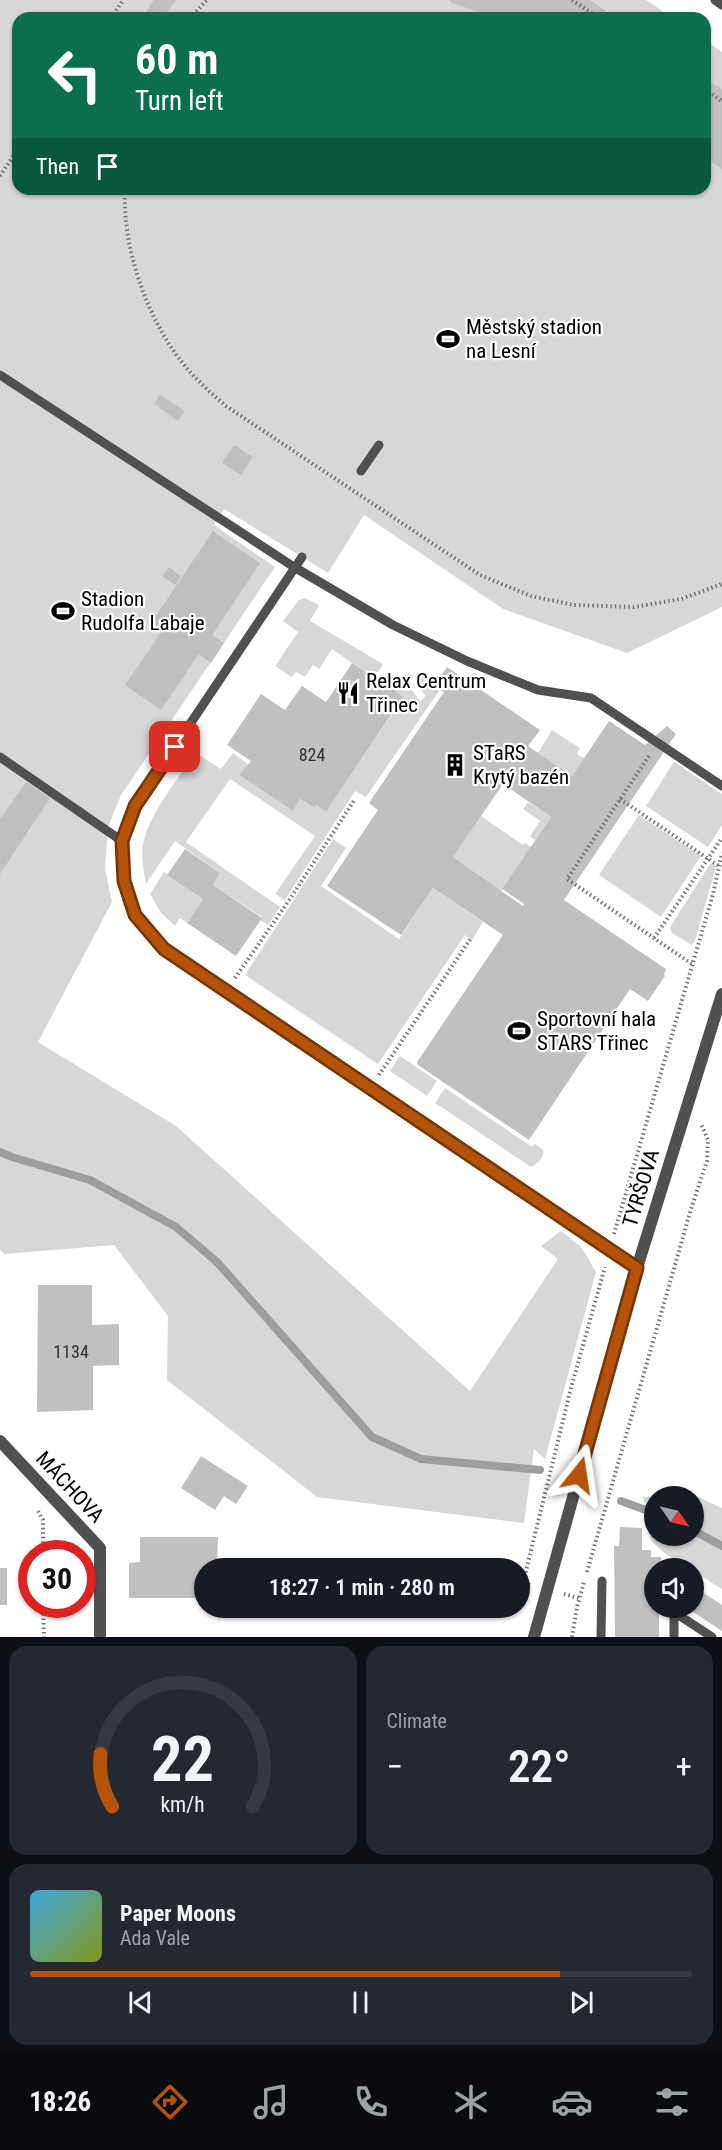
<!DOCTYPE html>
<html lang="en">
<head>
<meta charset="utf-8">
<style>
	body { margin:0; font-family:"Roboto Condensed",sans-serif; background:#242831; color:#f1f3f6; height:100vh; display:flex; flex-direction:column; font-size:22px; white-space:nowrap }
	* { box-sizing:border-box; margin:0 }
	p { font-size:20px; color:#9ea1a6 }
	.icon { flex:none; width:33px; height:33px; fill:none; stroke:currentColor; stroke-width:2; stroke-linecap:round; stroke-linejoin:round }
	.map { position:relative; height:1637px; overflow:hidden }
	.sheet { display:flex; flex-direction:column; gap:9px; padding:9px; background:#0d0f14; flex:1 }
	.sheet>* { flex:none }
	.top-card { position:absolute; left:12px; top:12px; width:699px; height:183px; border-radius:18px; box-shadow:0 2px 4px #0004; background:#0b6e4f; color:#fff; overflow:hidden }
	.needle { width:39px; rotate:124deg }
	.buttons { position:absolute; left:644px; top:1486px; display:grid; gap:12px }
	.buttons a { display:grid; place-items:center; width:60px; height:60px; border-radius:50%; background:#171b24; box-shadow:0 2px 4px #0004; font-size:30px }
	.speed { position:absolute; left:18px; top:1540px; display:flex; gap:12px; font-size:30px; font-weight:700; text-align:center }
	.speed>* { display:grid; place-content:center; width:78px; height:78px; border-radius:50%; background:#171b24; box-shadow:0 2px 4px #0004; line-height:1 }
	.speed .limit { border:9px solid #d22; background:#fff; color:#111 }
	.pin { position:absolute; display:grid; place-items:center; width:51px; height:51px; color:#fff; margin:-26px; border-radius:12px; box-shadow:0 3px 9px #0006 }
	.me { position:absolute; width:66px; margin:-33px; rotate:15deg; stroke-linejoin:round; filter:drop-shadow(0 0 4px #0008) }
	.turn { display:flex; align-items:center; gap:21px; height:126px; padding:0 24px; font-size:27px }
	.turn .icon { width:78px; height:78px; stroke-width:2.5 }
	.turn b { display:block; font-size:42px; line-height:51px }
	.then { display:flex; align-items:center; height:57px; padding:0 24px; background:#0003; gap:12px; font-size:22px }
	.big { font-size:45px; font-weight:600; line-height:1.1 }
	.sheet .card { flex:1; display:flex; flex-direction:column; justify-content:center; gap:9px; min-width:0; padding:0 21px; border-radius:18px; background:#242831 }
	.sheet .dial { align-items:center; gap:0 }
	.dial svg { height:156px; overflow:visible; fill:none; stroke:#363941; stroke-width:7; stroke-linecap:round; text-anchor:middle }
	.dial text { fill:#f1f3f6; stroke:none }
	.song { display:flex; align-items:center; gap:18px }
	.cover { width:72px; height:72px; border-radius:9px; background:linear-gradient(135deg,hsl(200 70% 55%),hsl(70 70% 35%)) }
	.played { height:6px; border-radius:3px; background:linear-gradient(90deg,#b45309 80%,#363941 80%) }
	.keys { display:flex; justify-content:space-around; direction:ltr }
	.heat { display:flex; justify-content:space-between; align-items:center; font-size:33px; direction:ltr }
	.sheet .tiles { flex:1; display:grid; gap:9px; grid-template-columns:1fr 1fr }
	.card:last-child { grid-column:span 2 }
	.trip { position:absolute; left:194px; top:1558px; width:336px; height:60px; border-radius:30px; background:#171b24; box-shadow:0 2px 4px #0004; font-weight:600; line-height:60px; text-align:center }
	.menu { display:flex; height:96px; justify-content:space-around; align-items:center; background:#090b0e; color:#9ea1a6 }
	.menu .icon { width:42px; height:42px }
	.menu .on { color:#b45309 }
	.menu b { font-size:27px; color:#f1f3f6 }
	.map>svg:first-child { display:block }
	.green { fill:#d7d7d7; fill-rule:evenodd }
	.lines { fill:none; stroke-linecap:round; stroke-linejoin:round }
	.stream { stroke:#9e9e9e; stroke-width:8 }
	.building { fill:#c0c0c0; fill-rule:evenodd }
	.path { stroke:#727272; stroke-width:4; stroke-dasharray:1.5 3; stroke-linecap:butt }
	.service { stroke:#505050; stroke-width:9 }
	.minor { stroke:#505050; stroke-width:12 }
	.route-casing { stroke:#753606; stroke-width:15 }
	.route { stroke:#b45309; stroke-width:10 }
	.labels { text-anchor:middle; stroke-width:4.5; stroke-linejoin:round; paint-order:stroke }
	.number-label { font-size:18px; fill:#303030 }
	.poi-label { font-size:21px; fill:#000; stroke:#fff; text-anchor:start }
	.street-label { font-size:21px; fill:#000; stroke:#fff }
</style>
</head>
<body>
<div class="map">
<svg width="722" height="1637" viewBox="0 0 722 1637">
	<rect width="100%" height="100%" fill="#fff"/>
	<path class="green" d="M0 0H646L673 18H18V189H705V40L722 52V607L627 653 503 609 364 515 328 573 224 509 214 525 275 567 121 795 108 827 105 869 112 902 38 1042 176 1126 470 1391 558 1259 541 1246 561 1231 582 1248 596 1272 545 1459 534 1449 524 1523 317 1497 167 1380 168 1316 114 1245 5 1254 0 1250Z
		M305 598 319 605 310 621 383 664 374 678 332 649 319 669 313 665 305 677 296 672 292 677 275 666 298 632 283 621 299 600Z
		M419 675 439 691 366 797 355 791 285 900 275 894 315 836 230 779 186 842 280 907 268 925 260 920 262 917 213 885 220 873 175 841 146 884C144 873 142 863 142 852 144 819 178 779 196 753L221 769 233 753 249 765 239 775 293 811 300 799 313 808 316 805 326 812 403 698 396 692 398 689V685L405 691 412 690 420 701 426 696 418 687Z
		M552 730 580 748 577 754 584 758 572 776 538 753Z
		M674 762 722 794V825L708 847 646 806Z
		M528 802 551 817 535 840 530 836 540 821 523 809Z
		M639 815 701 856 661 917 599 875Z
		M481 816 523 845 525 843 531 847 501 891 453 857Z
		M333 839 346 848 321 886 399 939 433 888 483 922 472 940 465 935 378 1064 245 975Z
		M714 863 716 867 695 941 692 945 672 933 670 927 710 864Z
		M164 872 203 899 187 923 180 918 175 926 161 913 150 894Z
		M400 1056 437 1081 427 1096 390 1071Z
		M445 1088 532 1147 535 1144 543 1150C545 1157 537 1164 531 1167L435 1103Z
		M694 1495 722 1508V1589L693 1571V1569C684 1568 655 1548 651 1539 647 1529 646 1509 643 1497ZM654 1497H693V1536H654Z"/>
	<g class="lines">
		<path class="stream" d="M0 1152 12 1157 90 1180 176 1227 217 1262 372 1437 421 1459 540 1470
			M621 1501 654 1513
			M693 1530 722 1546"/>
	</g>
	<path class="building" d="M154 0H176L163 18H142Z
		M450 0H590L616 18H495L450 2Z
		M705 78 722 89V169L705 157Z
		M160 395 185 411 178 421 154 404Z
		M234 445 253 457 241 475 222 463Z
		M213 531 260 563 212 635 224 643 211 663 199 654 161 710 125 685 162 631 151 623Z
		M169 567 181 576 175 585 162 576Z
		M352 663 380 682 383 678 399 688 396 692 403 697 326 812 316 805 314 808 300 799 293 811 239 775 251 761 227 745 261 694 285 710 302 686 326 702Z
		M447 667 540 730 528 746 572 776 609 721 645 745 667 726 676 734 564 900 666 969 664 975 665 976 648 1001 630 989 529 1140 418 1065 417 1062 503 935 433 888 401 935 327 886 378 810 369 803 444 692 434 686ZM503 784 551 817 502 889 524 904 523 906 453 857Z
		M26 782 50 798 0 874V819Z
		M185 849 220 873 213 885 262 918 236 956 187 923 203 899 167 875Z
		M38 1285H92V1325L119 1324V1365L93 1366V1410L37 1412Z
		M201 1456 248 1486 236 1504 224 1496 215 1510 181 1488Z
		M620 1527 642 1528V1550H651V1557H661V1569H654V1608H659V1637H615L614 1546H619Z
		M140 1537H218L217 1569H204V1598H129V1563L140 1562Z
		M456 1560V1569H317V1563Z
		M0 1568H7V1605H0Z
		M693 1586 722 1605V1631L687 1608H693Z"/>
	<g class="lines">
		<path class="path" d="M572 0 599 18
			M111 18 123 0
			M190 18 207 0
			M705 89 722 101
			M0 176 18 149
			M125 189C122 246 146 316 181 361 194 378 210 392 226 406L480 575 531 596 574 605 634 607 681 599 722 584
			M649 756 567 879 692 964
			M620 799 719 866
			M654 938 722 838
			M235 978 292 896 355 799
			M379 1075 471 938
			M614 1234 713 894 722 853
			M38 1511 43 1520V1554
			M587 1572 691 1209 707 1161 708 1140 701 1124
			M530 1585 523 1583 571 1388 605 1267
			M564 1594 579 1598
			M43 1605 44 1637
			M572 1637 577 1607 584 1582"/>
		<path class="service" d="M715 0 722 5
			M0 375 294 567 393 625 467 661 538 690 591 698 722 786
			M361 471 379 445
			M302 557 135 806 122 841 125 881 135 915 164 949 637 1268
			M0 757 122 841
			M601 1637 602 1581
			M674 1637V1612L712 1637"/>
		<path class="minor" d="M0 1441 100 1548V1637
			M534 1637 637 1268 722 994"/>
	</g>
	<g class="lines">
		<g class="route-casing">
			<path id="route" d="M175 747 135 806 122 841 124 881 135 915 164 949 637 1268 579 1475"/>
		</g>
		<use href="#route" class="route"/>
	</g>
	<defs>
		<g id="stadium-bare" transform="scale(1.8)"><path d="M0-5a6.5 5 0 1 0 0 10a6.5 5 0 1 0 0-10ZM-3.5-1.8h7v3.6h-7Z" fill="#000" stroke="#fff" stroke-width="2.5" paint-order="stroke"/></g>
		<g id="restaurant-bare" transform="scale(1.8)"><path d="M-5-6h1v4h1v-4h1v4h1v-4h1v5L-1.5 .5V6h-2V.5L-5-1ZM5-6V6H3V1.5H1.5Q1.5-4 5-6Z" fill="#000" stroke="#fff" stroke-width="2.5" paint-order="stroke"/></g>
		<g id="building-bare" transform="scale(1.8)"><path d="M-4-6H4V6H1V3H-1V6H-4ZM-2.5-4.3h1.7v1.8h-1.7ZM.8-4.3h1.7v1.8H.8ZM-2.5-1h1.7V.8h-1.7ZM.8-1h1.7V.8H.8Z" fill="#000" stroke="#fff" stroke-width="2.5" paint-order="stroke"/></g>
	</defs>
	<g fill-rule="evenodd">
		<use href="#stadium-bare" x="448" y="339"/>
		<use href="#stadium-bare" x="63" y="611"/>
		<use href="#restaurant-bare" x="348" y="693"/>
		<use href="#building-bare" x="455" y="765"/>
		<use href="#stadium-bare" x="519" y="1031"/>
	</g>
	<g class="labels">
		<g class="number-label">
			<text x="312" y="761">824</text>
			<text x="71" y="1358">1134</text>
		</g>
		<g class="poi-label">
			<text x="466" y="334">Městský stadion<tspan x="466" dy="24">na Lesní</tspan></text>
			<text x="81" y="606">Stadion<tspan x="81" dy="24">Rudolfa Labaje</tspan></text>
			<text x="366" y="688">Relax Centrum<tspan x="366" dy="24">Třinec</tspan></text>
			<text x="473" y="760">STaRS<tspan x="473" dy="24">Krytý bazén</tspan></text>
			<text x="537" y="1026">Sportovní hala<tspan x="537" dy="24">STARS Třinec</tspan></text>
		</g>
		<g class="street-label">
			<text transform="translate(641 1188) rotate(-73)" y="7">TYRŠOVA</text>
			<text transform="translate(70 1487) rotate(47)" y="7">MÁCHOVA</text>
		</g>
	</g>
</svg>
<div class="buttons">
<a><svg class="needle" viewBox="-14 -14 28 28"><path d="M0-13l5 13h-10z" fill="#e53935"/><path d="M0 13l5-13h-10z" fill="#9ea1a6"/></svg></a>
<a><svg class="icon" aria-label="sound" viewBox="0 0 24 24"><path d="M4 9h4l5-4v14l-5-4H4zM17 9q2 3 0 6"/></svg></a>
</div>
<div class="speed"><div class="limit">30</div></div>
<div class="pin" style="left:175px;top:747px;background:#d93025"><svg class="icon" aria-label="arrive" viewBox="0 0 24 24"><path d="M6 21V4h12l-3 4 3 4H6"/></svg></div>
<svg class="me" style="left:579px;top:1475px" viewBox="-20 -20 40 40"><path d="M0-17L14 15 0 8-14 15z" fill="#b45309" stroke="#fff" stroke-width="4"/></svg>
<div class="trip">18:27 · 1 min · 280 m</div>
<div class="top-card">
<div class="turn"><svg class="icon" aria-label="left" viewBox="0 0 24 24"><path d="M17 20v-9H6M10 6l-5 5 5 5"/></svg><div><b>60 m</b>Turn left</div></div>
<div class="then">Then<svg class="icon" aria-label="arrive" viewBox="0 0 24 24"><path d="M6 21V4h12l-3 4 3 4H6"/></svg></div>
</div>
</div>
<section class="sheet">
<div class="tiles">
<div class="card dial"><svg viewBox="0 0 100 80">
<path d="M14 69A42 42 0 1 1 86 69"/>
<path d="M14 69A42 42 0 0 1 8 42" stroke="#b45309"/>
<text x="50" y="56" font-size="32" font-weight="700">22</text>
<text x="50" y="72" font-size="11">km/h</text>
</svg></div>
<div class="card"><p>Climate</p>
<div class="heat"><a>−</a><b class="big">22°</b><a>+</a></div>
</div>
<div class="card">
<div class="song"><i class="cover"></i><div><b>Paper Moons</b><p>Ada Vale</p></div></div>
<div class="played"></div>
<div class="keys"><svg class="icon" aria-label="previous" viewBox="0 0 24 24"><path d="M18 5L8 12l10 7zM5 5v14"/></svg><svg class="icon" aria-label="pause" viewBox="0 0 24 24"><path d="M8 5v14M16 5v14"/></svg><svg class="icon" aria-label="next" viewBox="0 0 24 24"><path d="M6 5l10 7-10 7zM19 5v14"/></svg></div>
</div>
</div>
</section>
<nav class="menu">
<b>18:26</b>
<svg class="icon on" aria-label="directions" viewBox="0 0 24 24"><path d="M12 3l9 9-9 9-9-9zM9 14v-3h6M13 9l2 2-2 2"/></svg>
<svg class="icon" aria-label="music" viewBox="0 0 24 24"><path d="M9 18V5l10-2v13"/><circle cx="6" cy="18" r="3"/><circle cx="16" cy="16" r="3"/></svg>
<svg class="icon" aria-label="phone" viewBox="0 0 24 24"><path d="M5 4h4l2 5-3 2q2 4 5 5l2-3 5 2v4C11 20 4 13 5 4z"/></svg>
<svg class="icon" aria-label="climate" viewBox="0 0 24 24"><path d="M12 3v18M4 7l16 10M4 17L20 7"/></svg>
<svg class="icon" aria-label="car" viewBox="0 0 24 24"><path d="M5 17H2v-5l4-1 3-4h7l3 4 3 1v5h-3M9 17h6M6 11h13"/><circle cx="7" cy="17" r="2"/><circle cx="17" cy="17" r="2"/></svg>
<svg class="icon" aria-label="filters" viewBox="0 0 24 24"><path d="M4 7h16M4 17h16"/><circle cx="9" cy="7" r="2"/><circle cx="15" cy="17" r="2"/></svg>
</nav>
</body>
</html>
